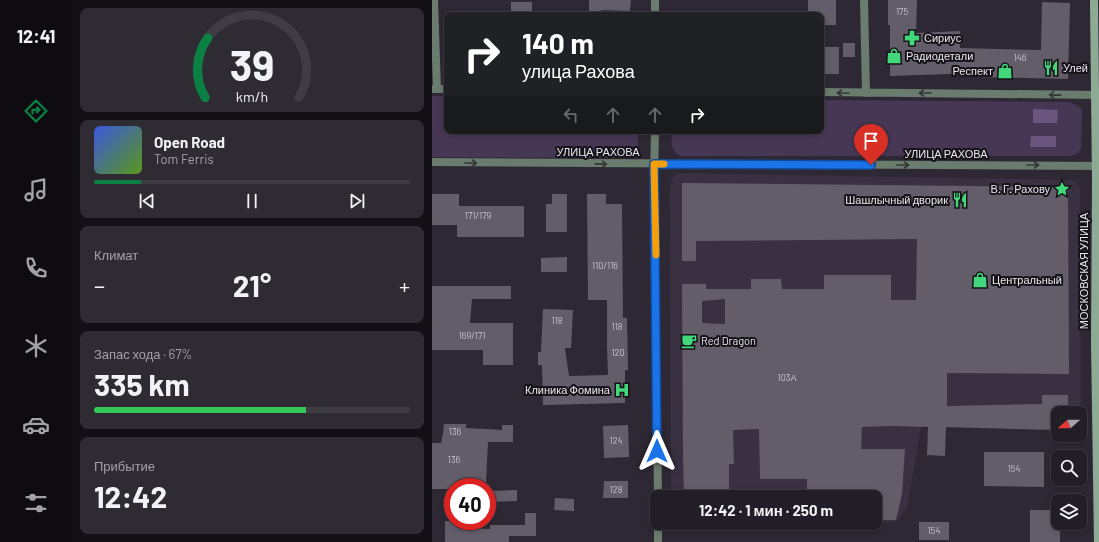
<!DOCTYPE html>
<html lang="ru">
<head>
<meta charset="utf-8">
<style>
	body { margin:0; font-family:Barlow,sans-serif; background:#2e2b33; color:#f1f3f6; height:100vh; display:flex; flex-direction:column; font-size:15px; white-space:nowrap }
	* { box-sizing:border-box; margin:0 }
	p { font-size:13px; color:#a2a2a7 }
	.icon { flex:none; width:22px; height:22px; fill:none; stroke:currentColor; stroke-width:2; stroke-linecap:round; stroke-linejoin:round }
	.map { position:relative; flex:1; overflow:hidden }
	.side { display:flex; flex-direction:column; gap:8px; padding:8px; background:#131015; width:360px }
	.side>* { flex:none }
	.hud { position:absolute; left:12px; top:12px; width:380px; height:122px; border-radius:8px; box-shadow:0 2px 6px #0003,0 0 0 1px #3f3c44; background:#202124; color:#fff; overflow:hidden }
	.needle { width:26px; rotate:250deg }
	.controls { position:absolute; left:619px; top:406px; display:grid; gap:8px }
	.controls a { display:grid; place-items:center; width:36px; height:36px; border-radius:8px; background:#221e27; box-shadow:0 2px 6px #0003,0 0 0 1px #3f3c44; font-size:20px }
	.speed { position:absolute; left:12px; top:478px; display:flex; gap:8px; font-size:20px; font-weight:700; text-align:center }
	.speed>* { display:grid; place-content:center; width:52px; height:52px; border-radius:50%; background:#221e27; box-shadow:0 2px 6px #0003,0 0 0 1px #3f3c44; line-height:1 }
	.speed .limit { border:6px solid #d22; background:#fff; color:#111 }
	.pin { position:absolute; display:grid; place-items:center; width:34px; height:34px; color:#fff; margin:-41px -17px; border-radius:50% 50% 50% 0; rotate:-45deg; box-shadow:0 0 4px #0007 }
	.pin .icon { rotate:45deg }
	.me { position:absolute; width:44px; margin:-22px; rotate:0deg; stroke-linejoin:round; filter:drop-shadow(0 0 3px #0008) }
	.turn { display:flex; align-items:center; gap:14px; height:84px; padding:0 12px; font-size:18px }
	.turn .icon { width:52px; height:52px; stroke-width:2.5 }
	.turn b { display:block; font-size:28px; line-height:34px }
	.lanes { display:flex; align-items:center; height:38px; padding:0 12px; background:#0003; justify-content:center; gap:20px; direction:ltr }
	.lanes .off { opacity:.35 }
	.big { font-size:30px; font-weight:700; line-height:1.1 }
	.side .widget { flex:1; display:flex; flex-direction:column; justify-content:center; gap:6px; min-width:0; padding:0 14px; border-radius:8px; background:#2e2b33 }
	.side .dial { align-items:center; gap:0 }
	.dial svg { height:104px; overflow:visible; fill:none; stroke:#3f3c44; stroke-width:7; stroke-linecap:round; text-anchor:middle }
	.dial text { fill:#f1f3f6; stroke:none }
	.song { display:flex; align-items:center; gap:12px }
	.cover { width:48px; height:48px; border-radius:6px; background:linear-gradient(135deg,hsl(230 70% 55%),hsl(90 70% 35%)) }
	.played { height:4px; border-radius:2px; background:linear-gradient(90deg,#0b8043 15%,#3f3c44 15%) }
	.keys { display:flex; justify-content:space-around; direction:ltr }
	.heat { display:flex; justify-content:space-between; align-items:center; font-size:22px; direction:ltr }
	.charge { height:6px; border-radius:3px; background:linear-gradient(90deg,#34c759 67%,#3f3c44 0) }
	.trip { position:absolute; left:218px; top:490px; width:232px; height:40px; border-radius:8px; background:#221e27; box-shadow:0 2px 6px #0003,0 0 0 1px #3f3c44; font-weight:700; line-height:40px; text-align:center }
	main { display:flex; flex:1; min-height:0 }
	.menu { display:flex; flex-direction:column; width:72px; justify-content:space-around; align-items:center; background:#0e0c10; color:#a2a2a7 }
	.menu .icon { width:28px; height:28px }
	.menu .on { color:#0b8043 }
	.menu b { font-size:18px; color:#f1f3f6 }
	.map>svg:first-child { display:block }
	.built { fill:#393042 }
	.green { fill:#463754 }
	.water { fill:#6a567e }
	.building { fill:#635d6a; fill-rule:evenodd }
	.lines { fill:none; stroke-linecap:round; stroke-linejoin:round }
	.minor { stroke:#6a7c6e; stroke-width:8 }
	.tertiary { stroke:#6a7c6e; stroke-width:8 }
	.secondary { stroke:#8daa94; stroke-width:8 }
	.oneway { stroke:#333736 }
	.route-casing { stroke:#114b97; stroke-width:10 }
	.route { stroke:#1a73e8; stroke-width:7 }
	.slow { stroke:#f59e0b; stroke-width:7 }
	.labels { text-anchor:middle; stroke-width:4; stroke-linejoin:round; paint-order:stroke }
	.number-label { font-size:9px; fill:#c9c4ce }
	.poi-label { font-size:11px; fill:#ebe7ef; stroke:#151218; text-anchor:start }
	.street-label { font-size:11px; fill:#ebe7ef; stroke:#151218 }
</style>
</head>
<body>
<main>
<nav class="menu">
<b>12:41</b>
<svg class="icon on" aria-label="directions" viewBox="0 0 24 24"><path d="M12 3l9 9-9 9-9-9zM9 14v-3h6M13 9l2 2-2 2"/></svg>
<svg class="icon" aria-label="music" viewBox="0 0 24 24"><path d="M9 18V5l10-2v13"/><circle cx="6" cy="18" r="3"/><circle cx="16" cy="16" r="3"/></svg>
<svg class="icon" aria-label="phone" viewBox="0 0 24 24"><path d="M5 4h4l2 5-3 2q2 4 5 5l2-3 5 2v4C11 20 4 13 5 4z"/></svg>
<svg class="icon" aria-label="climate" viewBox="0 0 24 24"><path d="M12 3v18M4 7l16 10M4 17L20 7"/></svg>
<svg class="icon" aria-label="car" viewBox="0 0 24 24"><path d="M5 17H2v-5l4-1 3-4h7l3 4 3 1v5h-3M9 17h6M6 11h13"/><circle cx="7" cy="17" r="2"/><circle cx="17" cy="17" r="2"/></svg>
<svg class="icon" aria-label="filters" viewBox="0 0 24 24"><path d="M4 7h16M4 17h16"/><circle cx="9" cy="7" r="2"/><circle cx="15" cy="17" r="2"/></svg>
</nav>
<section class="side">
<div class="widget dial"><svg viewBox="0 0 100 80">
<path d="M14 69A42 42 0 1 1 86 69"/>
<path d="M14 69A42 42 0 0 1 16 23" stroke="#0b8043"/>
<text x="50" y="56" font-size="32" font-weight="700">39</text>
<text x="50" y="72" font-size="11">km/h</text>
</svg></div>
<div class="widget">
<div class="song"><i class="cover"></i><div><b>Open Road</b><p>Tom Ferris</p></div></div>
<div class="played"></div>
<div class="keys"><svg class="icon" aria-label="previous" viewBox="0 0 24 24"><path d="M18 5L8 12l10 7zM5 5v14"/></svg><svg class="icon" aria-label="pause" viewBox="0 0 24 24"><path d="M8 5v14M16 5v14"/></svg><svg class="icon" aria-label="next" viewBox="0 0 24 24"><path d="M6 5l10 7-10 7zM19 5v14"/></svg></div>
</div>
<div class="widget"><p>Климат</p>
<div class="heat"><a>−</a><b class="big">21°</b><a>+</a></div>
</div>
<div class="widget"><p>Запас хода · 67%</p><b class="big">335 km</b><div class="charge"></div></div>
<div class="widget"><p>Прибытие</p><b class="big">12:42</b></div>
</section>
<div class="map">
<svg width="667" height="542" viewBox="0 0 667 542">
	<rect width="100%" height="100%" fill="#2e2834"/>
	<path class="built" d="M247 173 640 180 645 183 648 188 649 431H648V413H626V430L489 427 475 507 465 522H443V497H239L238 186 241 177Z"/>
	<path class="green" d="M0 96H15V131H206V153L201 157 195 158 0 157Z
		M389 100 637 102 646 106 650 110 649 148 646 153 639 156H249C238 151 240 142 239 131H389Z"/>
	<path class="water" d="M601 109 626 110 625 123H601Z
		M599 136H624V147H598Z"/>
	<path class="building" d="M157 0H199L198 11 169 10V15H157Z
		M376 0H404V25H389V15H376Z
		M456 0H485L484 33 528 31V48L609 50 610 2 638 3 636 79 546 77V73L458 76V25H456Z
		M79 2H100V14H79Z
		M411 43H423V57H411Z
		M389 47H407V74H389Z
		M250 183 636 187 637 374 515 373V406L610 404V395H636V413H626V430L514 427 513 456 495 455 496 427 459 426 430 427 429 449H473L470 494 464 520H443V497H375V479H328L327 429 301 430 302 464H297V491H269V497H252L251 456 250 284H274V289H319V279H349L350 289H392V275H459V300H484L485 239 264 241V261H250ZM293 299V324L270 323V301Z
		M0 194H27V206H92V237H25V225H0Z
		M120 194H135V232H114V204H120Z
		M155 194H174V204H190L191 318H195L196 370H193V403L111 405 110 365H106V352H109L111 309 141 310 139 348H133L137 376 176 375 175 347V300H156Z
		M135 257V272H109V258Z
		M0 286H79V299H40L38 323H81V365H51V350H0Z
		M12 424H34V428L70 430V425H81V442H56L54 482H33V487H21V489H0V443H9L11 433Z
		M196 425 197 457 172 458 171 426Z
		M552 452H612V487L552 486Z
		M172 481H196V498H171Z
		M85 490V501L57 502V491Z
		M123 498 142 499V511L122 510Z
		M598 510H626V523H628V542H598Z
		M93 513H104V536H77V542H13V521H25V528L58 529V525H93Z
		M487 522H517V540H487Z"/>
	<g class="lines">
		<path class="minor" d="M2 0 5 89
			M432 0 434 93
			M0 89H15
			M389 92 667 95
			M0 162 667 166"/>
		<path class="tertiary" d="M223 15V0
			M223 131 222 179 226 497
			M226 523V542"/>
		<path class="secondary" d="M662 0 664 182 663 343 666 542"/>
	</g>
	<defs><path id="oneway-shaft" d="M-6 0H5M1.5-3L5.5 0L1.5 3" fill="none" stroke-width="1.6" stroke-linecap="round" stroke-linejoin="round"/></defs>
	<g class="oneway">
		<use href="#oneway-shaft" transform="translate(411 93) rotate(-180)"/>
		<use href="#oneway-shaft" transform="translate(493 93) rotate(-180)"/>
		<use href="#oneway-shaft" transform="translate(623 95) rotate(-179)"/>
		<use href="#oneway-shaft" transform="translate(39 163)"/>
		<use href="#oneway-shaft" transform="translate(169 164) rotate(1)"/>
		<use href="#oneway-shaft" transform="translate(471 165)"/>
		<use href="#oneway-shaft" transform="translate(601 165)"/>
	</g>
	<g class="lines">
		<g class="route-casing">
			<path id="route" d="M225 451 222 164 439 165"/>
		</g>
		<use href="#route" class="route"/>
		<path class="slow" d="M224 255 222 164H232"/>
	</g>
	<defs>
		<g id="pharmacy-bare" transform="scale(1.2)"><path d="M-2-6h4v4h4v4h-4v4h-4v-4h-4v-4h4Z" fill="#43d77b" stroke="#151218" stroke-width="2.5" paint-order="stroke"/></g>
		<g id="shop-bare" transform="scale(1.2)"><path d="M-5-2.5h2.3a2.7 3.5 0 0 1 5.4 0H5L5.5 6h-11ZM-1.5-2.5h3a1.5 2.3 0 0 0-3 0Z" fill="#43d77b" stroke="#151218" stroke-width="2.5" paint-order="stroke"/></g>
		<g id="restaurant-bare" transform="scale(1.2)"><path d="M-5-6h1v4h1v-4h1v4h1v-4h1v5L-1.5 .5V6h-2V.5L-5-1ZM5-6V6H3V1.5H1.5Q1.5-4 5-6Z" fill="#43d77b" stroke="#151218" stroke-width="2.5" paint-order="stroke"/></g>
		<g id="sight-bare" transform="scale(1.2)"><path d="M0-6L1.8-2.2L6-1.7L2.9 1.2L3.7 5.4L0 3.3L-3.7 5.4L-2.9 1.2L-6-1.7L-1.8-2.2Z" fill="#43d77b" stroke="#151218" stroke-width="2.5" paint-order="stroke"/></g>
		<g id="cafe-bare" transform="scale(1.2)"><path d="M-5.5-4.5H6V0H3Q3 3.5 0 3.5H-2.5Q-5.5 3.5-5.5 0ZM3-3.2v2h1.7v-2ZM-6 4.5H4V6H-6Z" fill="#43d77b" stroke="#151218" stroke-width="2.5" paint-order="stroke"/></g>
		<g id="hospital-bare" transform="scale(1.2)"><path d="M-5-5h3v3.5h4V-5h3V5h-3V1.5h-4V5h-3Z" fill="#43d77b" stroke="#151218" stroke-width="2.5" paint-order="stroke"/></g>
	</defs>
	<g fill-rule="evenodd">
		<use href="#pharmacy-bare" x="480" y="38"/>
		<use href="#shop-bare" x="462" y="56"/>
		<use href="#restaurant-bare" x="619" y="68"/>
		<use href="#shop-bare" x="573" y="71"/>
		<use href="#sight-bare" x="630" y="189"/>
		<use href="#restaurant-bare" x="528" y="200"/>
		<use href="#shop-bare" x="548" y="280"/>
		<use href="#cafe-bare" x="257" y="341"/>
		<use href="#hospital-bare" x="190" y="390"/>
	</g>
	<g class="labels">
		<g class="number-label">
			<text x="470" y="15">175</text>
			<text x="588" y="61">146</text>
			<text x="46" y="219">171/179</text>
			<text x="173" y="269">110/116</text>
			<text x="125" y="324">118</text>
			<text x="185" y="330">118</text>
			<text x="40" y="339">169/171</text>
			<text x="186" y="356">120</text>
			<text x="355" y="381">103А</text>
			<text x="23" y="435">136</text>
			<text x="184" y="444">124</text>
			<text x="22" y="463">136</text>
			<text x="582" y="472">154</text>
			<text x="184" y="493">128</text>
			<text x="502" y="534">154</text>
		</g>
		<g class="poi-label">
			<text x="492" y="42">Сириус</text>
			<text x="474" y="60">Радиодетали</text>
			<text x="631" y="72">Улей</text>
			<text x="561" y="75" text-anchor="end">Респект</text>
			<text x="618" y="193" text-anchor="end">В. Г. Рахову</text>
			<text x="516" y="204" text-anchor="end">Шашлычный дворик</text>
			<text x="560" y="284">Центральный</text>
			<text x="269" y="345">Red Dragon</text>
			<text x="178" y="394" text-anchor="end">Клиника Фомина</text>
		</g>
		<g class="street-label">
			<text x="166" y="156">УЛИЦА РАХОВА</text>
			<text x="514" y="158">УЛИЦА РАХОВА</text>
			<text transform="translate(652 271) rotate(-90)" y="4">МОСКОВСКАЯ УЛИЦА</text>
		</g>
	</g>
</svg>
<div class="controls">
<a><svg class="needle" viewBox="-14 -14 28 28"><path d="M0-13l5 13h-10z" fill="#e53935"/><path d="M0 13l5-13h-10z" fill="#a2a2a7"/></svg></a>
<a><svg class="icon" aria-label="search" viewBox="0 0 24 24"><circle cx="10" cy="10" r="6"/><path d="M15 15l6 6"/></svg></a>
<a><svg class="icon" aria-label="layers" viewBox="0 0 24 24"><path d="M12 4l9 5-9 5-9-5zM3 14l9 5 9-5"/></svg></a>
</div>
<div class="speed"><div class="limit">40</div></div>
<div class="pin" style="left:439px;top:165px;background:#d93025"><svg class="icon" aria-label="arrive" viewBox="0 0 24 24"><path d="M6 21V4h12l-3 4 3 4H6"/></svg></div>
<svg class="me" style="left:225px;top:451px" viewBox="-20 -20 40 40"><path d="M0-17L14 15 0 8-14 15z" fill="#1a73e8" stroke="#fff" stroke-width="4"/></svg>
<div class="trip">12:42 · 1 мин · 250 m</div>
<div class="hud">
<div class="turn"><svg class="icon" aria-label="right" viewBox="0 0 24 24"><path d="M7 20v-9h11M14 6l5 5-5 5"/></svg><div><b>140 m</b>улица Рахова</div></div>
<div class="lanes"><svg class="icon off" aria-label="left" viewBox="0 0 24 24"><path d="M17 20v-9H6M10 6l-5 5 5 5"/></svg><svg class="icon off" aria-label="ahead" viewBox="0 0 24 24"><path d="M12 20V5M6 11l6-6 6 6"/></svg><svg class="icon off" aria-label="ahead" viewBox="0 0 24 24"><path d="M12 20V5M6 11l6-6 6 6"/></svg><svg class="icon" aria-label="right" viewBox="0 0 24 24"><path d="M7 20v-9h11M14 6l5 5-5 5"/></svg></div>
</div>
</div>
</main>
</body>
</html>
